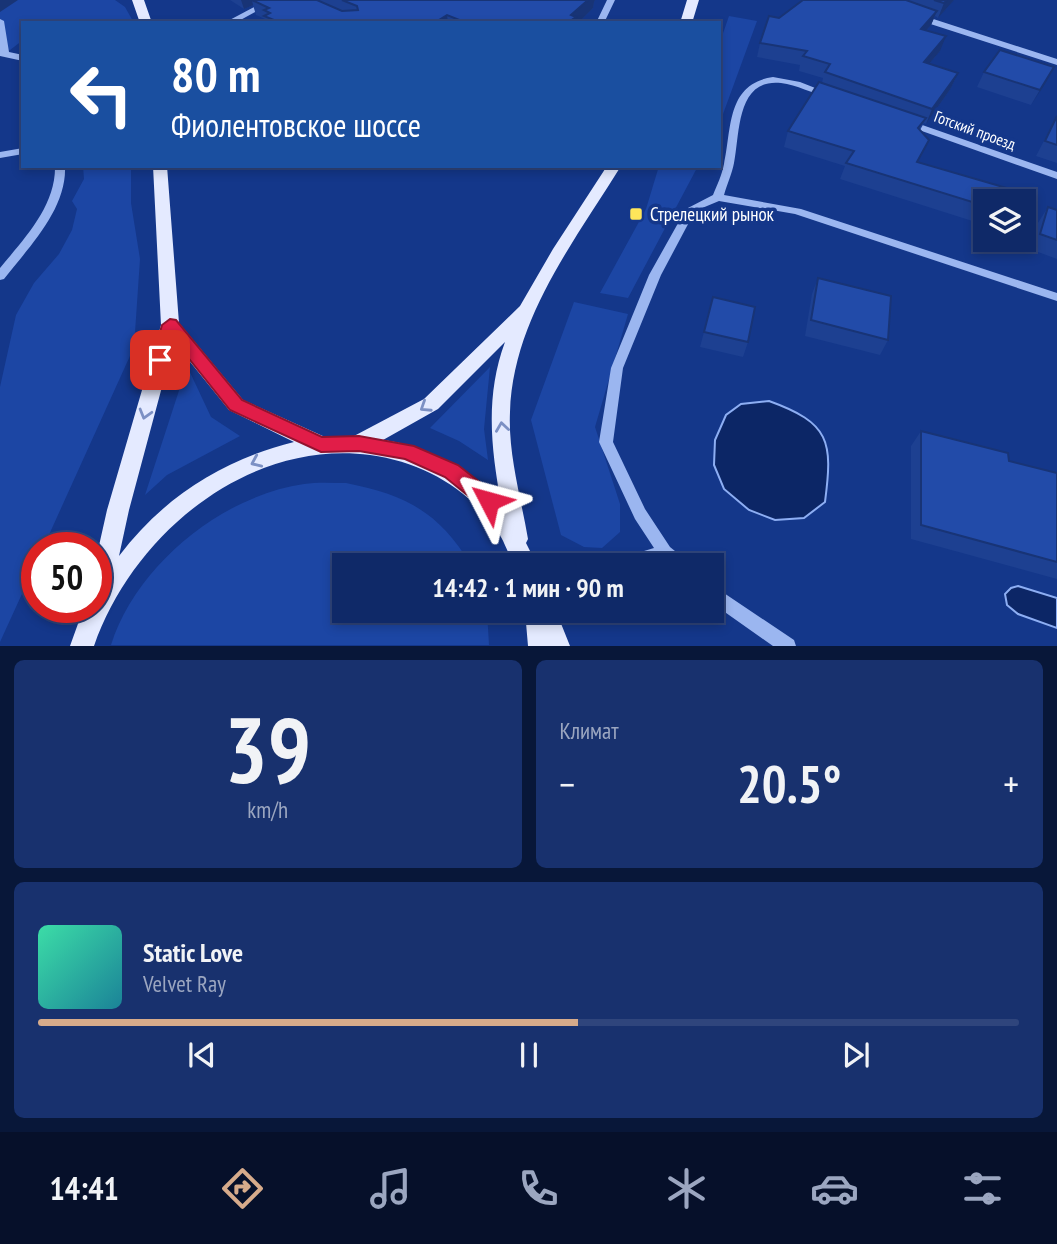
<!DOCTYPE html>
<html lang="ru">
<head>
<meta charset="utf-8">
<style>
	body { margin:0; font-family:"PT Sans Narrow",sans-serif; background:#18316e; color:#f1f3f6; height:100vh; display:flex; flex-direction:column; font-size:26px; white-space:nowrap }
	* { box-sizing:border-box; margin:0 }
	p { font-size:23px; color:#9ba6c0 }
	.icon { flex:none; width:38px; height:38px; fill:none; stroke:currentColor; stroke-width:2; stroke-linecap:round; stroke-linejoin:round }
	.map { position:relative; height:646px; overflow:hidden }
	.panel { display:flex; flex-direction:column; gap:14px; padding:14px; background:#081739; flex:1 }
	.panel>* { flex:none }
	.banner { position:absolute; left:21px; top:21px; width:700px; height:147px; border-radius:0px; box-shadow:0 4px 10px #0003,0 0 0 2px #2f457c; background:#1a4fa0; color:#fff; overflow:hidden }
	.fabs { position:absolute; left:973px; top:189px; display:grid; gap:14px }
	.fabs a { display:grid; place-items:center; width:63px; height:63px; border-radius:0px; background:#0f2968; box-shadow:0 4px 10px #0003,0 0 0 2px #2f457c; font-size:35px }
	.speed { position:absolute; left:21px; top:532px; display:flex; gap:14px; font-size:35px; font-weight:700; text-align:center }
	.speed>* { display:grid; place-content:center; width:91px; height:91px; border-radius:50%; background:#0f2968; box-shadow:0 4px 10px #0003,0 0 0 2px #2f457c; line-height:1 }
	.speed .limit { border:10px solid #d22; background:#fff; color:#111 }
	.pin { position:absolute; display:grid; place-items:center; width:60px; height:60px; color:#fff; margin:-30px; border-radius:14px; box-shadow:0 4px 10px #0006 }
	.me { position:absolute; width:77px; margin:-38px; rotate:309deg; stroke-linejoin:round; filter:drop-shadow(0 0 5px #0008) }
	.turn { display:flex; align-items:center; gap:24px; height:147px; padding:0 35px; font-size:32px }
	.turn .icon { width:91px; height:91px; stroke-width:2.5 }
	.turn b { display:block; font-size:49px; line-height:60px }
	.big { font-size:52px; font-weight:800; line-height:1.1 }
	.panel .tile { flex:1; display:flex; flex-direction:column; justify-content:center; gap:10px; min-width:0; padding:0 24px; border-radius:10px; background:#18316e }
	.panel .dial { align-items:center; gap:0 }
	.dial b { font-size:91px; line-height:1 }
	.song { display:flex; align-items:center; gap:21px }
	.cover { width:84px; height:84px; border-radius:10px; background:linear-gradient(135deg,hsl(160 70% 55%),hsl(190 70% 35%)) }
	.played { height:7px; border-radius:4px; background:linear-gradient(90deg,#d6ab8b 55%,#2f457c 55%) }
	.keys { display:flex; justify-content:space-around; direction:ltr }
	.heat { display:flex; justify-content:space-between; align-items:center; font-size:38px; direction:ltr }
	.panel .tiles { flex:1; display:grid; gap:14px; grid-template-columns:1fr 1fr }
	.tile:last-child { grid-column:span 2 }
	.trip { position:absolute; left:332px; top:553px; width:392px; height:70px; border-radius:0px; background:#0f2968; box-shadow:0 4px 10px #0003,0 0 0 2px #2f457c; font-weight:800; line-height:70px; text-align:center }
	.menu { display:flex; height:112px; justify-content:space-around; align-items:center; background:#06102a; color:#9ba6c0 }
	.menu .icon { width:49px; height:49px }
	.menu .selected { color:#d6ab8b }
	.menu b { font-size:32px; color:#f1f3f6 }
	.map>svg:first-child { display:block }
	.green { fill:#1c46a4 }
	.water { fill:#0c2666; stroke:#8daef3; stroke-width:2 }
	.lines { fill:none; stroke-linecap:round; stroke-linejoin:round }
	.minor { fill:#9bb6f0; fill-rule:evenodd }
	.major { fill:#e4eaff; fill-rule:evenodd }
	.wall { fill:#1d4091 }
	.shaded-wall { fill:#183476 }
	.building { fill:#224ba9; stroke:#183476; stroke-width:2 }
	.oneway { stroke:#7c90c4 }
	.route { fill:#e11d48; stroke:#92132f; stroke-width:2 }
	.poi-dot { fill:#ffe65a; stroke:#14378a; stroke-width:2.5 }
	.labels { text-anchor:middle; stroke-width:7; stroke-linejoin:round; paint-order:stroke }
	.far-street-label { font-size:16px; fill:#fff; stroke:#14378a }
	.poi-label { font-size:19px; fill:#fff; stroke:#14378a; text-anchor:start }
</style>
</head>
<body>
<div class="map">
<svg width="1057" height="646" viewBox="0 0 1057 646">
	<rect width="100%" height="100%" fill="#14378a"/>
	<path class="green" d="M0 0H115L125 7 134 23H23V40L10 50 0 49Z
		M729 16 757 21 719 125V45Z
		M83 166H131V203L140 259 134 347 43 548H37V561L0 642V387L16 315 34 283 59 254 72 230 77 209 72 201 84 179Z
		M659 166H698L628 298 600 293 646 209Z
		M574 302 628 314 595 427 620 504V532L602 548 584 547 561 535 531 420Z
		M187 366 211 417 240 436 167 475 145 495Z
		M490 367 484 429 488 460 459 441 430 428Z
		M346 483C406 495 439 512 471 565H345V611H487L489 645H111C136 566 221 496 304 484 317 482 332 483 346 483Z"/>
	<path class="water" d="M769 401C830 423 833 441 825 502L804 518 775 520 749 510 724 489 714 465 715 440 726 415 741 404Z
		M1018 586 1057 598V628L1018 614 1007 605 1005 594 1011 588Z"/>
	<g class="lines">
		<path class="minor" d="M267 0H277L235 23H224Z
			M607 0H615L604 23H596Z
			M915 15H921L1057 59V65L915 19Z
			M0 19 4 21 9 52 23 55V61L0 56Z
			M773 77 800 82 833 95 828 98C812 93 797 85 781 83 736 78 740 134 734 163 732 174 727 184 724 195L801 209 1057 293V301L795 214 719 201 695 211 661 275 623 368 613 442 645 509 670 547 686 560 688 565H669L663 560 644 565H612L614 560 654 548 635 519 599 442 611 368 649 275 686 209 713 195C717 185 722 175 724 164 732 129 726 84 773 77Z
			M908 120 1057 172V179L905 125V121Z
			M23 148V154L0 158V152Z
			M55 166H65C67 209 29 247 4 279L0 280V268C24 239 56 206 55 166Z
			M712 585 794 640 796 646H773L712 603Z"/>
		<path class="major" d="M132 0H144L152 23H140Z
			M687 0H699L692 23H680Z
			M153 166H167L179 323 243 400 325 437 354 436 424 399 520 306 553 249 607 166H621C574 242 513 319 510 412 508 454 521 498 528 539L526 543 537 565H514C508 553 503 538 495 527 464 486 421 462 370 455 248 439 133 534 94 646H70L84 607H96V559L107 510 161 325ZM174 342 229 410 294 442C222 460 164 497 119 556L129 510ZM505 342C485 396 491 448 501 503 470 470 428 446 383 440L438 409Z
			M525 611H556L570 646H528Z"/>
	</g>
	<path class="wall" d="M230 0H595L594 2 593 8 578 23H266L265 19 256 15 253 5 244 9Z
		M803 0H954L938 18 935 16 931 25 927 30 940 51 929 64 958 73 951 88 926 124 924 123 920 130 919 163 985 201V225L840 179 845 166 784 147 788 131 822 83 823 78 799 71 800 65 757 57 760 43 779 18Z
		M1054 67 1031 105 977 87 984 72Z
		M1057 116V163L1036 156Z
		M1048 207 1057 210V259L1030 249 1038 223Z
		M818 278 888 340 880 355 805 336 812 294Z
		M704 332 748 342 743 357 700 347Z
		M921 431 1009 461 1057 473V579L911 539V446Z"/>
	<path class="shaded-wall" d="M0 0H18L0 12Z
		M241 0H262H252L253 5 244 9Z
		M588 0H595L594 2 593 8 578 23H567L571 15Z
		M947 0H954L938 18 944 3Z
		M937 11 931 25 915 43 921 29Z
		M447 15 448 23H434Z
		M946 36 940 51 918 77 924 62Z
		M1054 67 1046 82 1031 105 1040 90Z
		M958 73 951 88 926 124 932 109Z"/>
	<path class="building" d="M252 0H317L342 11 358 10 357 6 342 0H588L571 15 576 17 567 23H467L447 15 434 23H278L279 22 264 16 270 13 264 10 269 8Z
		M803 0H906L937 11 921 29 946 36 924 62 958 73 932 109 825 72 830 64 803 56 807 51 760 43 769 16 779 18Z
		M934 0H947L944 3Z
		M1000 50 1054 67 1040 90 984 72Z
		M819 82 926 118 918 128 929 140 917 162 1017 191 1015 201H985V206L846 163 854 151 788 131Z
		M1057 116V145L1045 141Z
		M1048 207 1057 210V240L1040 234Z
		M818 278 891 296 888 340 811 320Z
		M713 297 755 307 748 342 704 332Z
		M921 431 1008 453 1009 461 1057 473V562L921 525Z"/>
	<defs><path id="oneway-chevron" d="M-2-3.5L2.5 0L-2 3.5" fill="none" stroke-width="1.6" stroke-linecap="round" stroke-linejoin="round" transform="scale(1.75)"/></defs>
	<g class="oneway">
		<use href="#oneway-chevron" transform="translate(425 407) rotate(147)"/>
		<use href="#oneway-chevron" transform="translate(145 414) rotate(106)"/>
		<use href="#oneway-chevron" transform="translate(502 427) rotate(-98)"/>
		<use href="#oneway-chevron" transform="translate(256 462) rotate(156)"/>
	</g>
	<path class="route" d="M170 319 176 320 242 400 322 437 359 436 414 446 458 465 496 495 499 501 496 507 489 510 482 507 445 477 405 459 359 451 321 452 230 410 174 340 166 365H154L152 360 162 325Z"/>
	<rect class="poi-dot" x="629" y="207" width="14" height="14" rx="3.5"/>
	<g class="labels">
		<g class="far-street-label">
			<text transform="translate(975 130) rotate(20)" y="6">Готский проезд</text>
		</g>
		<g class="poi-label">
			<text x="650" y="221">Стрелецкий рынок</text>
		</g>
	</g>
</svg>
<div class="fabs">
<a><svg class="icon" aria-label="layers" viewBox="0 0 24 24"><path d="M12 4l9 5-9 5-9-5zM3 14l9 5 9-5"/></svg></a>
</div>
<div class="speed"><div class="limit">50</div></div>
<div class="pin" style="left:160px;top:360px;background:#d93025"><svg class="icon" aria-label="arrive" viewBox="0 0 24 24"><path d="M6 21V4h12l-3 4 3 4H6"/></svg></div>
<svg class="me" style="left:489px;top:501px" viewBox="-20 -20 40 40"><path d="M0-17L14 15 0 8-14 15z" fill="#e11d48" stroke="#fff" stroke-width="4"/></svg>
<div class="trip">14:42 · 1 мин · 90 m</div>
<div class="banner">
<div class="turn"><svg class="icon" aria-label="left" viewBox="0 0 24 24"><path d="M17 20v-9H6M10 6l-5 5 5 5"/></svg><div><b>80 m</b>Фиолентовское шоссе</div></div>
</div>
</div>
<section class="panel">
<div class="tiles">
<div class="tile dial"><b>39</b><p>km/h</p></div>
<div class="tile"><p>Климат</p>
<div class="heat"><a>−</a><b class="big">20.5°</b><a>+</a></div>
</div>
<div class="tile">
<div class="song"><i class="cover"></i><div><b>Static Love</b><p>Velvet Ray</p></div></div>
<div class="played"></div>
<div class="keys"><svg class="icon" aria-label="previous" viewBox="0 0 24 24"><path d="M18 5L8 12l10 7zM5 5v14"/></svg><svg class="icon" aria-label="pause" viewBox="0 0 24 24"><path d="M8 5v14M16 5v14"/></svg><svg class="icon" aria-label="next" viewBox="0 0 24 24"><path d="M6 5l10 7-10 7zM19 5v14"/></svg></div>
</div>
</div>
</section>
<nav class="menu">
<b>14:41</b>
<svg class="icon selected" aria-label="directions" viewBox="0 0 24 24"><path d="M12 3l9 9-9 9-9-9zM9 14v-3h6M13 9l2 2-2 2"/></svg>
<svg class="icon" aria-label="music" viewBox="0 0 24 24"><path d="M9 18V5l10-2v13"/><circle cx="6" cy="18" r="3"/><circle cx="16" cy="16" r="3"/></svg>
<svg class="icon" aria-label="phone" viewBox="0 0 24 24"><path d="M5 4h4l2 5-3 2q2 4 5 5l2-3 5 2v4C11 20 4 13 5 4z"/></svg>
<svg class="icon" aria-label="climate" viewBox="0 0 24 24"><path d="M12 3v18M4 7l16 10M4 17L20 7"/></svg>
<svg class="icon" aria-label="car" viewBox="0 0 24 24"><path d="M5 17H2v-5l4-1 3-4h7l3 4 3 1v5h-3M9 17h6M6 11h13"/><circle cx="7" cy="17" r="2"/><circle cx="17" cy="17" r="2"/></svg>
<svg class="icon" aria-label="filters" viewBox="0 0 24 24"><path d="M4 7h16M4 17h16"/><circle cx="9" cy="7" r="2"/><circle cx="15" cy="17" r="2"/></svg>
</nav>
</body>
</html>
